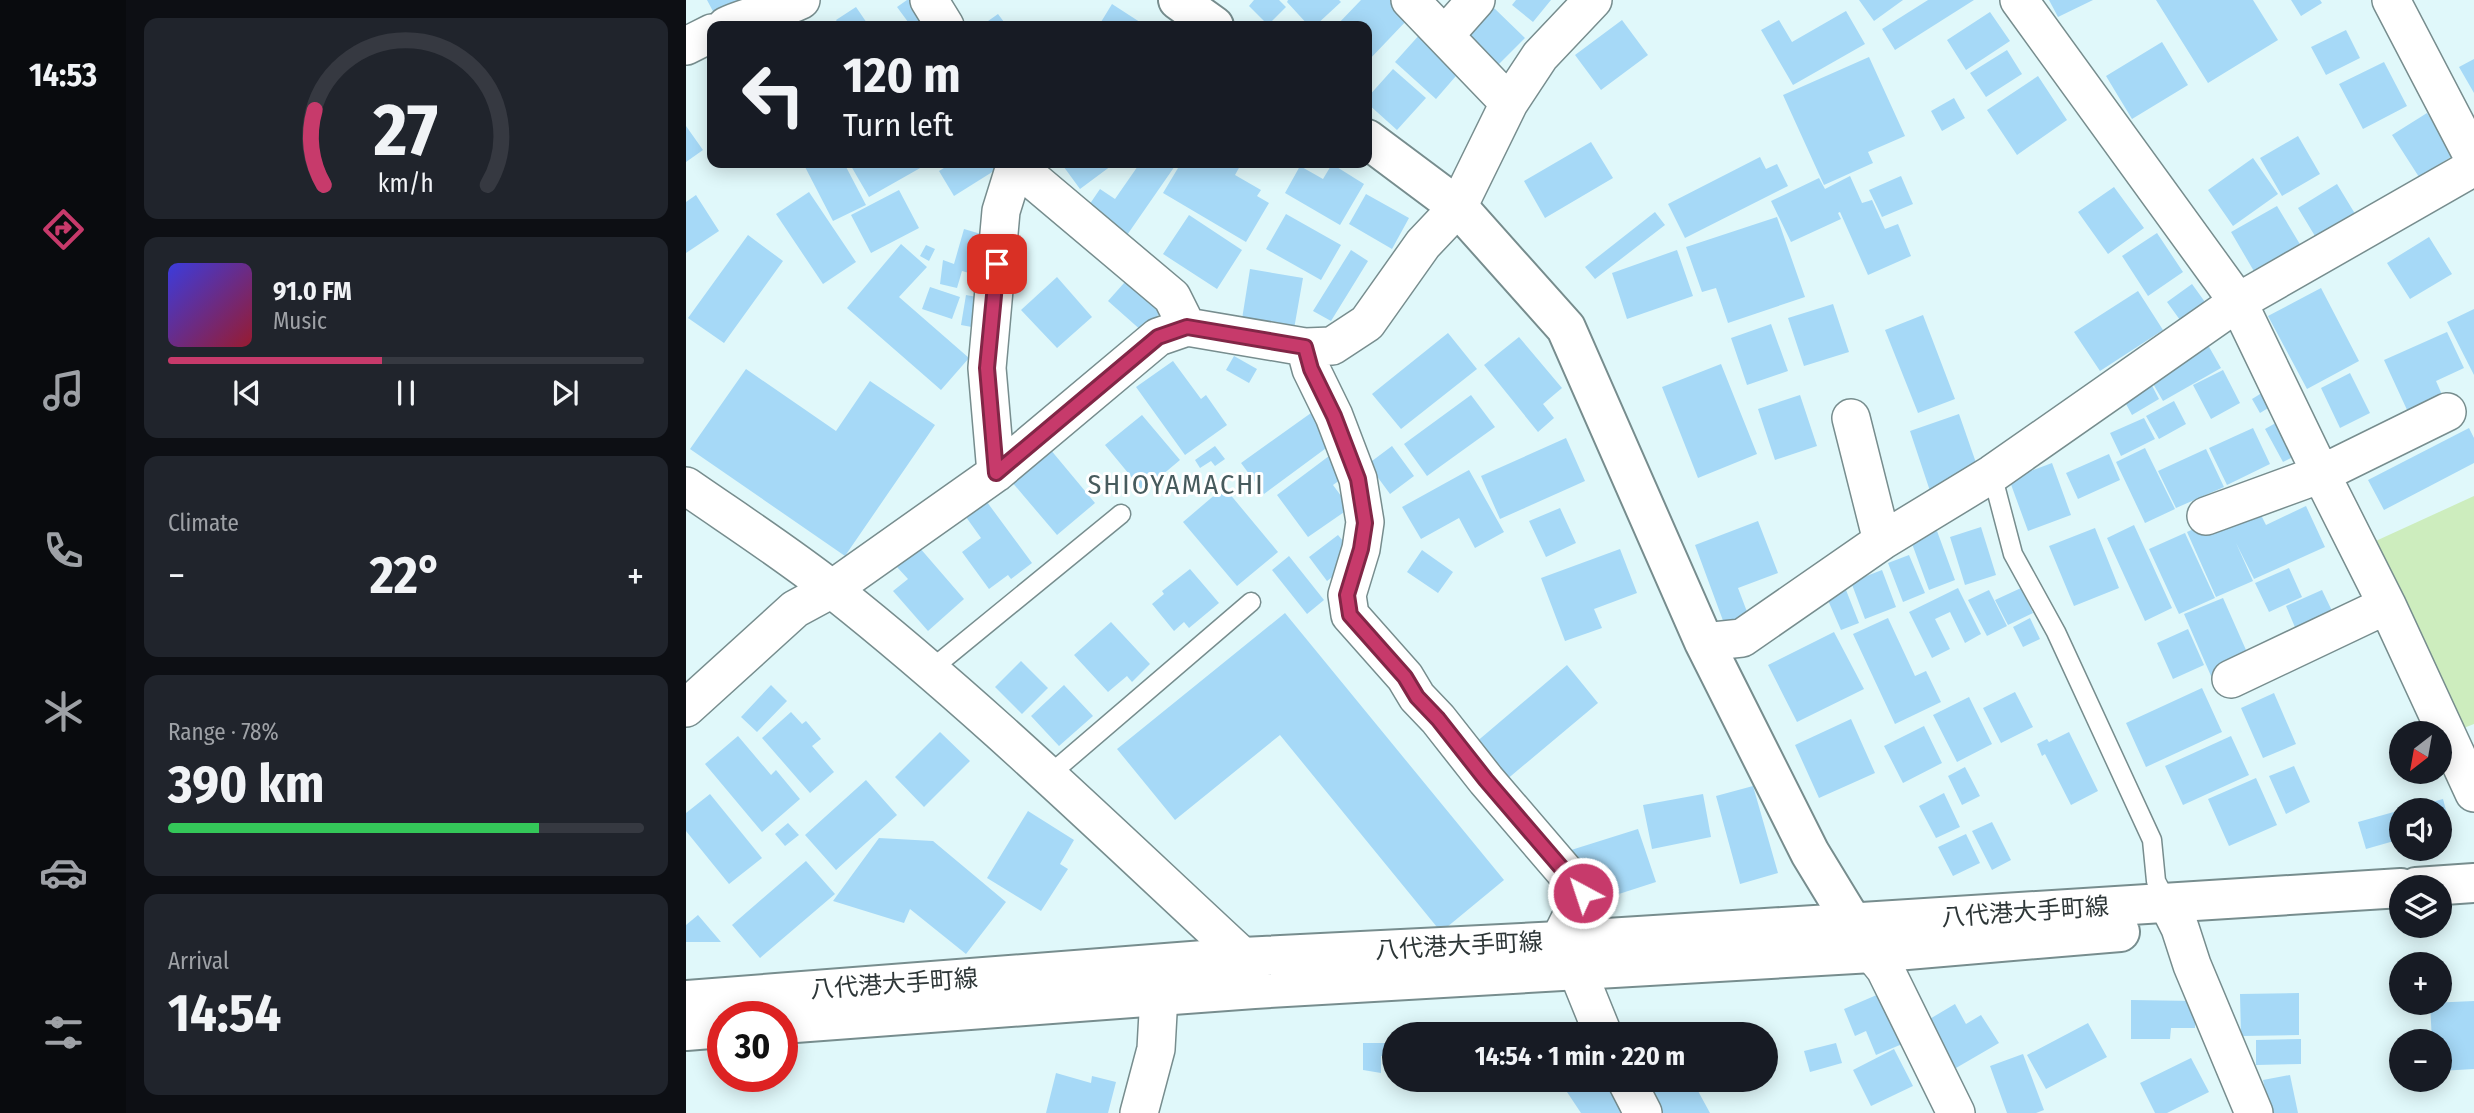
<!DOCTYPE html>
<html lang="en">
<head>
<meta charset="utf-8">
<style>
	body { margin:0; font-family:"Fira Sans Condensed","Noto Sans JP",sans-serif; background:#20242c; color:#f1f3f6; height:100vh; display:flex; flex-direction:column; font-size:26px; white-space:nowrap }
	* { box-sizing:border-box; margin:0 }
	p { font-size:23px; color:#9ea1a6 }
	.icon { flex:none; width:38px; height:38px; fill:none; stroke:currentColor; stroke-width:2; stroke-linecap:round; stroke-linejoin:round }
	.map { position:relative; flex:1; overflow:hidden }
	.panel { display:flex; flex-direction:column; gap:18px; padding:18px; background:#0d0f14; width:560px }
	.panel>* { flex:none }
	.banner { position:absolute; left:21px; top:21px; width:665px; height:147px; border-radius:14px; box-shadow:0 4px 18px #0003; background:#171b24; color:#f1f3f6; overflow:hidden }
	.needle { width:46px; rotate:211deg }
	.controls { position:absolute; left:1703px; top:721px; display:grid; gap:14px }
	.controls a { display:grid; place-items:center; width:63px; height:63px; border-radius:50%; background:#171b24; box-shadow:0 4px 18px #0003; font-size:35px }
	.speed { position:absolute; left:21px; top:1001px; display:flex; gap:14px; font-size:35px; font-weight:700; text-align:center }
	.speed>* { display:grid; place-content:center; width:91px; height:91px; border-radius:50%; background:#171b24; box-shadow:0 4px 18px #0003; line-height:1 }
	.speed .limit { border:10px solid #d22; background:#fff; color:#111 }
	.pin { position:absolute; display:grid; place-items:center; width:60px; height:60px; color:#fff; margin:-30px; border-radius:14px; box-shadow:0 4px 10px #0006 }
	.me { position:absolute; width:77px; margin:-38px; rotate:320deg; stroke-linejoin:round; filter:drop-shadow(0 0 5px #0008) }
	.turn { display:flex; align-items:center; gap:24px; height:147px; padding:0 21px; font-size:32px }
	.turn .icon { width:91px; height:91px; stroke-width:2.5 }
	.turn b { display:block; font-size:49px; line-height:60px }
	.big { font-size:52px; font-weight:700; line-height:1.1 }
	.panel .widget { flex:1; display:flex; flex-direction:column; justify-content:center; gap:10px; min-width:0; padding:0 24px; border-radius:14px; background:#20242c }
	.panel .dial { align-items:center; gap:0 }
	.dial svg { height:182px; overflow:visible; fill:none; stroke:#363941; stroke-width:7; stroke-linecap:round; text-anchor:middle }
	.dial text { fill:#f1f3f6; stroke:none }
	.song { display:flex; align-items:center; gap:21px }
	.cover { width:84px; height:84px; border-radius:10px; background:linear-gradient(135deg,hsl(240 70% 55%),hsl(350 70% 35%)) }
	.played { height:7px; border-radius:4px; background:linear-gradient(90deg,#c73a6b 45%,#363941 45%) }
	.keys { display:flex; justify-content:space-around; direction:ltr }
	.heat { display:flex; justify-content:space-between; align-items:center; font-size:38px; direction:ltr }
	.charge { height:10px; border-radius:5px; background:linear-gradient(90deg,#34c759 78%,#363941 0) }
	.trip { position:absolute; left:696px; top:1022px; width:396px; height:70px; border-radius:35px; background:#171b24; box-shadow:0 4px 18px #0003; font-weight:700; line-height:70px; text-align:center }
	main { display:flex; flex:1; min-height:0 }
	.menu { display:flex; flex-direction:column; width:126px; justify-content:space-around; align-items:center; background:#090b0e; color:#9ea1a6 }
	.menu .icon { width:49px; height:49px }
	.menu .on { color:#c73a6b }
	.menu b { font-size:32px; color:#f1f3f6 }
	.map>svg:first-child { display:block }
	.green { fill:#cdedbe }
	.building { fill:#a6d9f7 }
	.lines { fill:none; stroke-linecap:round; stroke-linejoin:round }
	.lane-casing { stroke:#778d8e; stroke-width:21 }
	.street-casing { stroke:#778d8e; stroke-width:40 }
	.secondary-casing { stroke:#778d8e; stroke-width:42 }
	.lane { stroke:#fff; stroke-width:18 }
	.street { stroke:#fff; stroke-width:37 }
	.secondary { stroke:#fff; stroke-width:38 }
	.route-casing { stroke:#812646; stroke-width:18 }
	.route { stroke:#c73a6b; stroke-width:12 }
	.labels { text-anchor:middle; stroke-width:6; stroke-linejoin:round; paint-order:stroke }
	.street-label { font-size:24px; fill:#2d3637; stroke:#fff }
	.quarter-label { font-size:28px; letter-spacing:2px; fill:#475b5d; stroke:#fff }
</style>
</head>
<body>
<main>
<nav class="menu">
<b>14:53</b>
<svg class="icon on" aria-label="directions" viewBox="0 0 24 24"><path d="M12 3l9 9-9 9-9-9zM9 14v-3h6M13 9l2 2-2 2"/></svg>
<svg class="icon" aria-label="music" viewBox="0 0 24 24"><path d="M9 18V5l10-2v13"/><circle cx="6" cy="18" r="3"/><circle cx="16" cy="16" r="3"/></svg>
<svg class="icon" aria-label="phone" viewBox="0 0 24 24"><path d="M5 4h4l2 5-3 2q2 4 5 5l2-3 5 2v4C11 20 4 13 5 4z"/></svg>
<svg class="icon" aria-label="climate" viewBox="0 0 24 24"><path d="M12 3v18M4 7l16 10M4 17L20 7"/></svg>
<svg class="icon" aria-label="car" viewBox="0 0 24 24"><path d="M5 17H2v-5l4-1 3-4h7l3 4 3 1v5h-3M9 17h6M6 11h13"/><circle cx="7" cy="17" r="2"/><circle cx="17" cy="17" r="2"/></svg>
<svg class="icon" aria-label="filters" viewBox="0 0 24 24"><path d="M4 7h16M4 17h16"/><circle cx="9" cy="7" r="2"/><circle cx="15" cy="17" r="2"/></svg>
</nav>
<section class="panel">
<div class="widget dial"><svg viewBox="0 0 100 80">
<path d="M14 69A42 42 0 1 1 86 69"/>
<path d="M14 69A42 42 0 0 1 10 36" stroke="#c73a6b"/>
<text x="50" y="56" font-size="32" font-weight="700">27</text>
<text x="50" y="72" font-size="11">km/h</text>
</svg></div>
<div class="widget">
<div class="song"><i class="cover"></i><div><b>91.0 FM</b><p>Music</p></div></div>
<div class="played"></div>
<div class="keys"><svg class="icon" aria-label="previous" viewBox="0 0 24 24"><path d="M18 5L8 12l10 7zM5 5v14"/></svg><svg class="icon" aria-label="pause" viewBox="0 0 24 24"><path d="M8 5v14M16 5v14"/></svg><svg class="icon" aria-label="next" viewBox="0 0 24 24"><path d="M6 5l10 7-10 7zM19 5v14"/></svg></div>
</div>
<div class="widget"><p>Climate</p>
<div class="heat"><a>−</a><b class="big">22°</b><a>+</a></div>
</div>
<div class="widget"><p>Range · 78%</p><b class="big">390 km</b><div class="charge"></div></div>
<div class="widget"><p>Arrival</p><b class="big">14:54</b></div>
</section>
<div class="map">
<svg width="1788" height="1113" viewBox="0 0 1788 1113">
	<rect width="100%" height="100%" fill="#e0f8fa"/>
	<path class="green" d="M1788 496V724L1775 729 1681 545Z"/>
	<path class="building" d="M21 0H59L29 15Z
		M221 0H235L240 26H225L211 7Z
		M568 0H593L600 7 582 25 563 6Z
		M602 0H653L655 2 629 26H623L601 2Z
		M675 0H704L723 18 681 62V26H650Z
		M830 0H865L847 22 826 5Z
		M1173 0H1217L1188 21Z
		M1242 0H1288L1209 50 1196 29Z
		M1363 0H1407L1372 17Z
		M1470 0H1567L1592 40 1522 83Z
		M1605 0H1634L1636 3 1615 16Z
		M426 4 460 26H421L415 22Z
		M170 7 183 26H154L150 20Z
		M808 8 839 38 810 67 780 37Z
		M1160 11 1179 44 1107 85 1075 30 1093 20 1106 42Z
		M1304 12 1324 41 1280 70 1261 40Z
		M312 14 321 26H295Z
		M936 20 962 55 915 90 889 55Z
		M1660 30 1674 58 1640 75 1625 47Z
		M735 33 776 69 750 99 709 62Z
		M1476 42 1502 85 1446 119 1420 76Z
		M1321 50 1336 74 1300 97 1284 73Z
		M1183 57 1219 136 1182 152 1187 163 1138 185 1097 95Z
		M1788 59V93L1773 67Z
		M1698 62 1721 106 1677 129 1653 84Z
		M707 69 740 98 711 130 681 103V98Z
		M1352 76 1381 120 1331 155 1301 110Z
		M1268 98 1279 118 1256 131 1245 111Z
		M1741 113 1768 155 1733 177 1706 135Z
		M0 126 17 150 0 162Z
		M1612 136 1634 174 1596 196 1574 158Z
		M905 142 927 178 859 218 838 181Z
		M1074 157 1080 169 1091 164 1102 186 999 238 982 204Z
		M1567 158 1592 194 1547 226 1522 190Z
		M117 163H158L180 205 147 221Z
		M170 163H234L236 167 183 197 165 166Z
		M266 163H318L319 164 268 196 253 171Z
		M375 163H429L394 189Z
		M454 163H491L439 238 399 211 414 189 429 199Z
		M495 163H529L536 167 539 163H547L554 166 549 175 575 190 571 196 583 203 560 242 477 193Z
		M646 164 678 184 654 225 599 193 614 166 637 179Z
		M1164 176 1176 203 1186 200 1199 229 1212 224 1225 256 1182 275 1154 212 1152 213 1155 219 1105 242 1085 201 1133 178 1139 189Z
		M1215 176 1227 204 1196 217 1183 190Z
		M1651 184 1671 217 1632 241 1612 208Z
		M1428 187 1458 228 1422 254 1392 212Z
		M213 190 233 228 185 253 165 215Z
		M123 192 170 262 137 284 90 214Z
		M680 194 723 218 706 249 663 224Z
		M10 195 33 231 0 253V202Z
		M1591 206 1615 246 1569 273 1545 232Z
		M969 212 979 225 909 279 899 267Z
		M600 214 655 245 635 280 580 249Z
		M503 215 556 250 531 289 477 254Z
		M1091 217 1119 297 1042 323 1030 288 1016 292 1000 247Z
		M278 229 305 237 294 276 276 271 271 288 254 284 257 260 268 264Z
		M1471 233 1497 272 1462 296 1436 256Z
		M62 235 97 261 38 343 2 318Z
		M1743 237 1766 274 1724 299 1701 263Z
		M215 244 241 267 213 297 283 358 255 390 161 308Z
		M240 245 249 249 243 261 234 256Z
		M665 250 682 261 645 321 627 311Z
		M991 250 1007 296 941 319 926 273Z
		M564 269 617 278 608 329 556 319Z
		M446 274 481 305 457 332 422 301Z
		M371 277 406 317 371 348 335 310Z
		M1506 284 1519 302 1494 320 1481 302Z
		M244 287 274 297 266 319 236 309Z
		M1635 288 1673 361 1621 389 1582 316Z
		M1452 291 1477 330 1414 371 1388 332Z
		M280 295 297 298 291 328 275 325Z
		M1147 304 1163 352 1118 366 1102 318Z
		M1788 309V375L1761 322Z
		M1237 315 1269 399 1232 413 1199 330Z
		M1085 324 1102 371 1061 385 1045 338Z
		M1761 332 1778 368 1750 381 1757 397 1722 412 1698 360Z
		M762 333 791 369 715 429 686 394Z
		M833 337 876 388 857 404 868 418 852 432 798 365Z
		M1518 338 1535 368 1477 401 1459 370Z
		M548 356 571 369 563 383 540 370Z
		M487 361 515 399 520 395 541 425 499 455 450 387Z
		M1035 364 1071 454 1012 478 976 387Z
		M60 369 150 431 184 381 249 425 159 556 4 449Z
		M1537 370 1554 403 1525 419 1507 385Z
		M1664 373 1684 413 1654 428 1635 388Z
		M1461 376 1473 399 1446 415 1433 391Z
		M1579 391 1587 405 1574 413 1566 399Z
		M785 395 809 427 741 476 718 444Z
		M1114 395 1131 446 1089 460 1072 409Z
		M1488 401 1500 424 1473 439 1460 416Z
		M625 413 647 443 578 494 555 463Z
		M1273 414 1295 477 1245 494 1224 431Z
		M456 415 494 460 457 491 419 445Z
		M1458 418 1469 439 1435 456 1424 433Z
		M1595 420 1613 454 1597 462 1579 429Z
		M1567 428 1584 464 1541 485 1523 448Z
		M1783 428 1788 438V463L1698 510 1682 480Z
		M880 438 899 481 814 519 795 476Z
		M529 446 539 459 529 466 525 461 514 468 509 460Z
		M706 446 728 476 704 494 682 464Z
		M1459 448 1489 509 1459 523 1430 462Z
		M364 449 409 503 371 535 325 481Z
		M1520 449 1538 487 1490 508 1472 471Z
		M1423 454 1434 480 1392 499 1380 473Z
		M643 456 658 477 647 485 664 508 622 537 591 495Z
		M1366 463 1385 515 1342 531 1323 479Z
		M783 470 818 532 789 548 773 518 735 539 716 507Z
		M538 487 592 552 551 586 497 522Z
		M1568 501 1580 525 1620 506 1639 547 1568 579 1550 543 1567 581 1530 597 1501 532Z
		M301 502 346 563 325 579 322 575 303 589 276 552 295 538 280 517Z
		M874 508 890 543 860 557 843 521Z
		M1072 521 1092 573 1052 588 1063 617 1039 626 1009 545Z
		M1448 525 1486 608 1459 621 1421 538Z
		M1295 527 1310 575 1279 585 1264 537Z
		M1409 528 1433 588 1388 606 1363 546Z
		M1251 531 1269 580 1243 590 1225 541Z
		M1499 533 1529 598 1493 614 1463 549Z
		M652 535 671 558 641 581 623 557Z
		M233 547 278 599 242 631 207 591 222 579 211 567Z
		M934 549 951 593 908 609 916 628 879 641 855 578Z
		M736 550 767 572 752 593 721 572Z
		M1223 555 1239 593 1217 602 1202 563Z
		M603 556 638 600 621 614 586 570Z
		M1603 568 1616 597 1583 612 1569 583Z
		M504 569 533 603 503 628 498 622 488 631 466 604 478 594 476 591Z
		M1196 570 1210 607 1179 619 1165 582Z
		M1272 588 1295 634 1279 643 1264 612 1249 619 1264 649 1246 658 1223 612Z
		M1335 588 1347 613 1322 625 1309 600Z
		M1160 590 1173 623 1155 630 1141 598Z
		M1303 590 1321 626 1301 636 1282 600Z
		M1636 590 1648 615 1611 632 1600 606Z
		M1537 598 1564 659 1525 676 1498 614Z
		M599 613 818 880 755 932 594 735 489 820 431 749Z
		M1202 618 1229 676 1240 671 1255 702 1209 724 1167 634Z
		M1344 618 1354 639 1337 647 1327 627Z
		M425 622 464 664 446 682 441 676 422 692 388 655Z
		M1502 629 1518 665 1487 679 1471 643Z
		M1148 632 1178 689 1111 722 1082 665Z
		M335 661 362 688 336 714 309 687Z
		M881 665 912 703 813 786 782 749Z
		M85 685 101 701 71 732 55 717Z
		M378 685 407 716 373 746 345 716Z
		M1516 688 1536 732 1460 767 1440 723Z
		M1329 692 1347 727 1315 743 1297 708Z
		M1588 693 1610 744 1577 758 1555 708Z
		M1283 697 1306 744 1271 762 1247 715Z
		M105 712 116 724 120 721 135 739 126 746 148 772 124 793 76 738Z
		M1165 719 1189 773 1133 798 1109 745Z
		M1238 726 1256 763 1217 783 1198 746Z
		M254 732 284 761 238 807 209 777Z
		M1383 732 1412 791 1385 805 1359 754 1356 756 1351 744 1361 739 1363 742Z
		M52 736 85 775 90 770 114 799 76 832 19 764Z
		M1545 736 1563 775 1497 805 1479 766Z
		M1608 766 1624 802 1600 814 1583 776Z
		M1279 767 1294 796 1276 805 1262 776Z
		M1570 778 1591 825 1543 846 1522 799Z
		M180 780 211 815 150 870 119 835Z
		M1067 786 1092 873 1054 884 1030 796Z
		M1258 793 1274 827 1250 838 1233 806Z
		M24 794 76 858 43 884 0 831V813Z
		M1017 794 1025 837 966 849 957 805Z
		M1757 799 1764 825 1754 828V810H1718Z
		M1715 810V839L1680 849 1672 822Z
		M342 811 388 840 374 864 382 869 355 911 301 878Z
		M1306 822 1325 860 1306 870 1286 831Z
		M102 823 113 835 99 846 89 834Z
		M952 829 970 882 905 903 882 851Z
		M1280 834 1294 863 1267 876 1252 847Z
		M193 838 247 841 320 902 280 954 224 909 218 923 147 901Z
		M120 861 149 894 74 958 46 925Z
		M12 915 35 942H0V925Z
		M1200 991 1221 1042 1190 1055 1180 1031 1169 1036 1158 1009Z
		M1613 993V1035L1555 1036 1554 994Z
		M1445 1000 1509 1001V1028H1485L1484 1039H1445Z
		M1788 1001V1069L1754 1071V1041H1746L1744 1003Z
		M1269 1004 1280 1024 1295 1015 1313 1043 1270 1068 1242 1020Z
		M1402 1023 1421 1057 1360 1089 1341 1055Z
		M1615 1039V1064L1570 1065V1040Z
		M677 1043H700V1056H695V1073L677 1070Z
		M1150 1043 1156 1063 1124 1072 1118 1051Z
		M1208 1049 1227 1086 1185 1106 1167 1070Z
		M1337 1054 1358 1110 1350 1113H1321L1304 1066Z
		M1505 1058 1523 1092 1481 1113H1469L1454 1083Z
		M370 1073 405 1083 406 1076 430 1082 422 1113H360Z
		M1604 1075 1612 1113H1584L1577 1080Z
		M873 1080H928L939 1113H895Z
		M956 1080H1006L1024 1113H974Z"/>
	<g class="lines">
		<g class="lane-casing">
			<path id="lane" d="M1306 474 1327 554 1370 632 1466 840 1470 881 1482 904
				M243 671 435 514
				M362 776 565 602"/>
		</g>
		<g class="street-casing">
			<path id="street" d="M243 0 259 26
				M724 0 823 103
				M1333 0 1552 302 1635 474 1701 605 1788 793
				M1705 0 1788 159
				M40 26C64 14 91 12 115 0
				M759 35 790 0
				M0 46 26 33
				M327 163 486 297 501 327
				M619 347 625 369 648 416 672 479 679 522 675 549 661 595 664 615 719 677 731 697 752 719 800 780 897 893 873 941
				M1165 418 1196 541
				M310 473 301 368 315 211 329 166
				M0 486C49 520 100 553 147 590 291 704 423 833 557 957L564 978
				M1520 516 1635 474 1761 412
				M1018 642 1056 638 1196 541 1306 474 1552 302 1788 167
				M1545 679 1701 605
				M0 708 109 609 146 589 310 473 472 337 501 327 619 347 646 346 681 323 737 244 772 207 823 103 854 56 907 0
				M1482 904 1494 928 1506 965 1568 1113
				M1186 953 1199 969 1270 1113
				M891 970 917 1034
				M940 1080 957 1113
				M453 1113 470 1049 473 995"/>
		</g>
		<g class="secondary-casing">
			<path id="secondary" d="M492 0 528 26
				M681 139 772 207 880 328 1018 642 1124 853 1177 940
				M1730 887 1788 883
				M0 1000 557 957 873 941 1715 888
				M96 1024 568 989 1186 953 1434 932
				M0 1031 37 1028"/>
		</g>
		<use href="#lane" class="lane"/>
		<use href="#street" class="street"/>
		<use href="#secondary" class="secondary"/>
	</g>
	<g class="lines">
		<g class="route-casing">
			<path id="route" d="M311 264 301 368 310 473 472 337 501 327 619 347 625 369 648 416 672 479 679 523 675 549 661 595 664 615 719 677 731 697 752 719 800 780 897 893"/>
		</g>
		<use href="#route" class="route"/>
	</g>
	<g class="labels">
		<g class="street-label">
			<text transform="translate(1339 912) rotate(-4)" y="8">八代港大手町線</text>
			<text transform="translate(773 946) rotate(-3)" y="8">八代港大手町線</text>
			<text transform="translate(208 984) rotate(-4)" y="8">八代港大手町線</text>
		</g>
		<g class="quarter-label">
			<text x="490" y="494">SHIOYAMACHI</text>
		</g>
	</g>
</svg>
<div class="controls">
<a><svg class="needle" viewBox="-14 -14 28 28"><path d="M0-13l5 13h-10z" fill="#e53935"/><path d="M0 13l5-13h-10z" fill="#9ea1a6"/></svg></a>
<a><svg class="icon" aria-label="sound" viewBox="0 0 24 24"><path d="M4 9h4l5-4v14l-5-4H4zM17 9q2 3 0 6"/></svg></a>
<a><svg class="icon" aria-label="layers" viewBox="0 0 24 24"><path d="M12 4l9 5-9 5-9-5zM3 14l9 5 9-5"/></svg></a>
<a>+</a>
<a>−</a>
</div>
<div class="speed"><div class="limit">30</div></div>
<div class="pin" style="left:311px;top:264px;background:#d93025"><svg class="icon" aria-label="arrive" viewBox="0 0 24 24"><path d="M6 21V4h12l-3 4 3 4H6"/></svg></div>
<svg class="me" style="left:897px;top:893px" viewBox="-20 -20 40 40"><circle r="17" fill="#c73a6b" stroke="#fff" stroke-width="3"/><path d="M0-11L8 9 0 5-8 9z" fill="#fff"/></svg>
<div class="trip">14:54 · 1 min · 220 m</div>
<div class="banner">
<div class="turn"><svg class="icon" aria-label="left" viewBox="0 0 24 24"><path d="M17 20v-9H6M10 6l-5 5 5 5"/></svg><div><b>120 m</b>Turn left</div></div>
</div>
</div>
</main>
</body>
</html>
